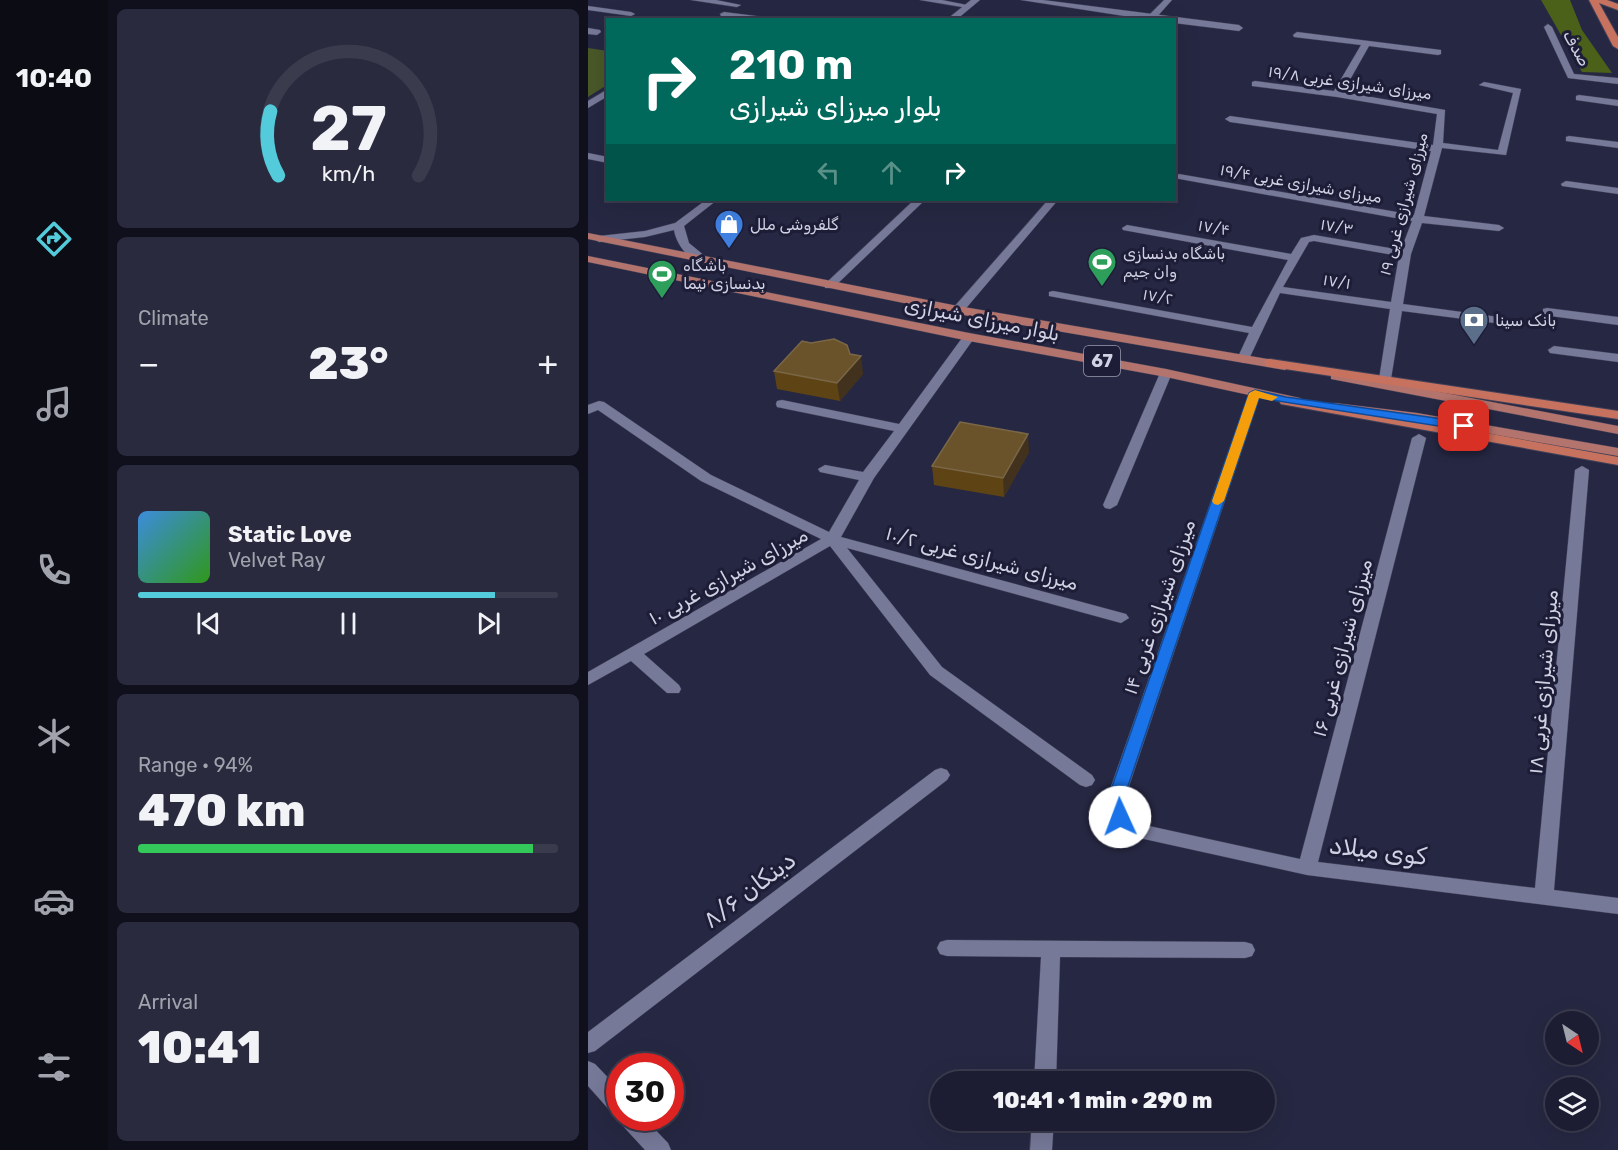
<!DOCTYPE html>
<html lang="en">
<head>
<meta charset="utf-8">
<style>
	body { margin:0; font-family:Rubik,"Noto Sans Arabic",sans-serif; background:#292a3e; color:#f1f3f6; height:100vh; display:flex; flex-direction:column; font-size:22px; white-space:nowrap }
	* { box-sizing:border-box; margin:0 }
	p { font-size:20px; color:#a0a2ac }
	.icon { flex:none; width:33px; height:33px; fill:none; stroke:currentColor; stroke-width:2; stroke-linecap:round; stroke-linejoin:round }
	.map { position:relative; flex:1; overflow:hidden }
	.drawer { display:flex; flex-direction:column; gap:9px; padding:9px; background:#0f101c; width:480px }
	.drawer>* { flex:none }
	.guide { position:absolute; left:18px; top:18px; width:570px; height:183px; border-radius:0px; box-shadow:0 6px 24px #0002,0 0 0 2px #3a3b4d; background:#00695c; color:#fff; overflow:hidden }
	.needle { width:39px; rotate:145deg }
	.fabs { position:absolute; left:957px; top:1011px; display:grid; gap:12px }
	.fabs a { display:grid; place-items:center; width:54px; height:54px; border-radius:50%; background:#1c1d32; box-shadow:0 6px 24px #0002,0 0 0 2px #3a3b4d; font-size:30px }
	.speed { position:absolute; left:18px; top:1053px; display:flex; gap:12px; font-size:30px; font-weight:700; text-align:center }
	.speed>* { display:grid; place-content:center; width:78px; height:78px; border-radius:50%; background:#1c1d32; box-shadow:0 6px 24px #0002,0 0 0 2px #3a3b4d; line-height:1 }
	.speed .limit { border:9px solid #d22; background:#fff; color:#111 }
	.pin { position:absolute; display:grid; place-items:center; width:51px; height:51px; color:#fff; margin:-26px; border-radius:12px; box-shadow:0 3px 9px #0006 }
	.me { position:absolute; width:66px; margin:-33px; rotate:358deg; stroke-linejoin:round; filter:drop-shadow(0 0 4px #0008) }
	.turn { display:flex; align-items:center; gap:21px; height:126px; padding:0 24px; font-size:27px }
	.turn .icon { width:78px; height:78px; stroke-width:2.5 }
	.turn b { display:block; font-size:42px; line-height:51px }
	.lanes { display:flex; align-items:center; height:57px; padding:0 24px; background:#0003; justify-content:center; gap:30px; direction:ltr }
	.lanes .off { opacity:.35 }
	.big { font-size:45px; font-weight:800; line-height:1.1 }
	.drawer .tile { flex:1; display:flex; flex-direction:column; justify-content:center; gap:9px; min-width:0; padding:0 21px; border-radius:9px; background:#292a3e }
	.drawer .dial { align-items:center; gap:0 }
	.dial svg { height:156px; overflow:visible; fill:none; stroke:#3a3b4d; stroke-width:7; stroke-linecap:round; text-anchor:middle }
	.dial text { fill:#f1f3f6; stroke:none }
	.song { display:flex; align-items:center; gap:18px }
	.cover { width:72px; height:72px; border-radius:9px; background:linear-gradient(135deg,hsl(210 70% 55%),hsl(110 70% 35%)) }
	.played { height:6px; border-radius:3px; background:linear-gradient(90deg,#53cbda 85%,#3a3b4d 85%) }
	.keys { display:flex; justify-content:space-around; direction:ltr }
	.heat { display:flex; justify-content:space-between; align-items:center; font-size:33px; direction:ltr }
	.charge { height:9px; border-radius:4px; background:linear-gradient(90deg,#34c759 94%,#3a3b4d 0) }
	.trip { position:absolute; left:342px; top:1071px; width:345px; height:60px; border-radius:30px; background:#1c1d32; box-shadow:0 6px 24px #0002,0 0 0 2px #3a3b4d; font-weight:800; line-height:60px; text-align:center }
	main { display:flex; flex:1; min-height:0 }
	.dock { display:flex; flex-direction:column; width:108px; justify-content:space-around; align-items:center; background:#0b0c14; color:#a0a2ac }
	.dock .icon { width:42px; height:42px }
	.dock .selected { color:#53cbda }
	.dock b { font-size:27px; color:#f1f3f6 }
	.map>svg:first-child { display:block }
	.green { fill:#495928 }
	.forest { fill:#4b6019 }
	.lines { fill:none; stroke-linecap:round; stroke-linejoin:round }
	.minor-casing { stroke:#424159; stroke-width:1 }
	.tertiary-casing { stroke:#424159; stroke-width:1 }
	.primary-casing { stroke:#424159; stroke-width:1 }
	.trunk-casing { stroke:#424159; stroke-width:2 }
	.minor { fill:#777999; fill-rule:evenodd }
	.tertiary { fill:#777999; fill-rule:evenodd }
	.primary { fill:#b3746d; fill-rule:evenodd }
	.trunk { fill:#c7725e; fill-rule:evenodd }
	.wall { fill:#5e4414 }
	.shaded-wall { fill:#42321d }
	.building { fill:#6a532a; stroke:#7a6747; stroke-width:1.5 }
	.route { fill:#1a73e8; stroke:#114b97; stroke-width:1.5 }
	.slow { fill:#f59e0b }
	.labels { text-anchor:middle; stroke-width:6; stroke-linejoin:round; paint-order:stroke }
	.far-street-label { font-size:16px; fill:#d0d1e3; stroke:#1d1d38 }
	.far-poi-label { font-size:16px; fill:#d0d1e3; stroke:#1d1d38; text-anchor:start }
	.shield { fill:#1d1d38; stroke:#9a9bb0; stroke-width:1.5 }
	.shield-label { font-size:18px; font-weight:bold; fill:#d0d1e3 }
	.street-label { font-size:20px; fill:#d0d1e3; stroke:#1d1d38 }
	.near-street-label { font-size:24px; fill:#d0d1e3; stroke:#1d1d38 }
</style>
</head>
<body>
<main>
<nav class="dock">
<b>10:40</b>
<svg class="icon selected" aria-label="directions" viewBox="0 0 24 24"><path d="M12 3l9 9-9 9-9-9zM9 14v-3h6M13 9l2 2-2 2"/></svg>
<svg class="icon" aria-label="music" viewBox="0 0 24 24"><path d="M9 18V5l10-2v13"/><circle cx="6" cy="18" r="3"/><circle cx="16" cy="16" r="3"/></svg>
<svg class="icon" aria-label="phone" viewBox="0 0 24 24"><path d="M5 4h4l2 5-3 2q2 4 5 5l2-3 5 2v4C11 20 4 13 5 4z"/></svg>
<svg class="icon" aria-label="climate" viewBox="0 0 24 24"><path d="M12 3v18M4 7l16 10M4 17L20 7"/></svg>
<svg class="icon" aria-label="car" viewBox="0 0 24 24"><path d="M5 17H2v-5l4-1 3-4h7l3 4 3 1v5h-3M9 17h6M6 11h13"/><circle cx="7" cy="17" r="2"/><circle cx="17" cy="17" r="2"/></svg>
<svg class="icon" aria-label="filters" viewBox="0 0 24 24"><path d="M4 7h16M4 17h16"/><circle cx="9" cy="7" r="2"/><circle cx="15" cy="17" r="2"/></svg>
</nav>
<section class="drawer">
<div class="tile dial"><svg viewBox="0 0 100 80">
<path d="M14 69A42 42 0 1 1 86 69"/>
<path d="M14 69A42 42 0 0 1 10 36" stroke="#53cbda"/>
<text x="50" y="56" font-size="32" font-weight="700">27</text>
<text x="50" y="72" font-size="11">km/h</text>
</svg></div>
<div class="tile"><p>Climate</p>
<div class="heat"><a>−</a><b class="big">23°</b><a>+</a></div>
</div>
<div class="tile">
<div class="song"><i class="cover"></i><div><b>Static Love</b><p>Velvet Ray</p></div></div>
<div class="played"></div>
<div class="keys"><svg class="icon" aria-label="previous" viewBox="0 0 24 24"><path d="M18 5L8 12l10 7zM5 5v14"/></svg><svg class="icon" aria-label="pause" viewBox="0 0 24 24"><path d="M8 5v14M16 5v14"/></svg><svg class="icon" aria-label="next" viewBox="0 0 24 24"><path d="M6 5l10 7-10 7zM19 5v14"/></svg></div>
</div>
<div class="tile"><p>Range · 94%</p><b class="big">470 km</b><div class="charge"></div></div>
<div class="tile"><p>Arrival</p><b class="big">10:41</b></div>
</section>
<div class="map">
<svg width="1030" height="1150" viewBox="0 0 1030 1150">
	<rect width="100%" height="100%" fill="#262742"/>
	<path class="green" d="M0 48 20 51 19 85 0 97Z"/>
	<path class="forest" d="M953 0H982L994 30 1024 73 994 72Z"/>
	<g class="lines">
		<g class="minor-casing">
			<path id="minor" d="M103 0H128L153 5 149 7Z
				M332 0H354L384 6 380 8Z
				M433 0H455L651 25 655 28 651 31 586 23V20H562Z
				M0 6 43 12 47 14 43 16 0 10Z
				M136 12 176 17 180 20H156L133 16 132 14Z
				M0 28 12 30 13 32 9 35 0 34Z
				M709 32 853 50V54L850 55 781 46 755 92 857 110 855 143 910 150 925 93 891 85 896 82 933 89 918 155 854 148 836 216 911 225 916 228 911 231 834 223 823 254 815 304 918 318 922 319V325L814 311 803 379 797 383 791 379 802 309 692 293 661 359 655 363 649 359 661 333 461 296V292L465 291 664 327 700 260 535 230 534 228 539 225 703 254 713 238 726 235 813 250 824 221 586 178 591 174 826 215 843 151 642 122 637 119 642 116 845 145 849 114 749 97 664 86V82L667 81 746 91 773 45 706 37 705 35ZM726 241 811 256 803 302 695 287 721 242Z
				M20 89V96L0 108V101Z
				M991 95 1030 100V106L988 100V96Z
				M981 136 1030 142V148L978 141V137Z
				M0 153 20 157V163L0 159Z
				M978 181 1030 188V194L974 186 973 184Z
				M326 200H337L245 288H237V284Z
				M460 200H470L374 313H366V307Z
				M959 308 1030 317V325L955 315V309Z
				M381 333 387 337 286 478 253 537 538 614 541 618 533 623 259 548 354 667 504 775 507 780 504 785 498 787 492 785 342 675 242 546 56 654 91 685 93 689 91 693H79L43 661 0 685V672L233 539 113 481 10 410 0 414V405L11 401 16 402 123 475 241 532 271 480 232 472 230 469 237 465 275 472 306 431 189 407 188 404 189 401 194 400 311 424 377 334Z
				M966 346 1030 354V362L962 353 960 350Z
				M578 369 584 373 529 505 522 509 517 508 515 505 572 373Z
				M667 389 673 393 537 798 540 814 552 824 712 859 824 438 831 434 838 438 730 862 947 888 987 470 994 466 1001 470 966 890 1030 898V914L719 875 547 837C528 831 523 816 519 798L661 393Z
				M353 768 359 770 362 775 359 780 7 1051 0 1053V1032L347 770Z
				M359 940 657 942 664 944 667 950 664 956 657 958 472 957 468 1082H446L453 957 359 956 352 954 349 948 352 942Z
				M0 1061 7 1064 32 1090V1116L24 1113 0 1086Z
				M31 1118H56L80 1143 83 1150H57L34 1125Z
				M444 1120H466L464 1150H442Z"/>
		</g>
		<g class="tertiary-casing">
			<path id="tertiary" d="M383 0H392L368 20H358Z
				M576 0H584L567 19H561V15Z
				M960 24 964 27 986 74 1030 78V84L980 78 956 27Z
				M118 200H129L96 226 101 243 118 257V261C102 264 88 244 86 230L57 237 11 242 6 239 11 236 57 231 87 223Z"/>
		</g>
		<g class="primary-casing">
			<path id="primary" d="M0 233 370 306 697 362 703 366 697 370 370 314 0 239Z
				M0 256 381 333 578 369 712 398 718 402 712 406 578 377 381 341 0 262Z
				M747 372 1030 426V434L743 379V373Z
				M747 403 829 413 1030 448V456L829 421 742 410 741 407 742 404Z"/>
		</g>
		<g class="trunk-casing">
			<path id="trunk" d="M1001 0H1019L1030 4V10L1011 3 1030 37V49L1025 46Z
				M682 359 1030 411V419L677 366V360Z
				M698 397 1030 457V465L693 404 691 401 693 398Z"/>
		</g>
		<use href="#minor" class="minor"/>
		<use href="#tertiary" class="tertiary"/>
		<use href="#primary" class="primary"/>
		<use href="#trunk" class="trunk"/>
	</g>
	<path class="wall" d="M262 354 275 374 252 401 189 389 186 371Z
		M441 452 416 497 346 485 344 466Z"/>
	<path class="shaded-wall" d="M273 356 275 374 252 401 249 383Z
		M440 434 441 452 416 497 415 478Z"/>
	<path class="building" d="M246 339 259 345 262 354 273 356 249 383 186 371 214 341 223 343Z
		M372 422 440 434 415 478 344 466Z"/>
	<path class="route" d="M667 390 698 397 876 422 882 426 876 430 671 398 536 798 540 817 532 823 524 817 520 798 661 393Z"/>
	<path class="slow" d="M667 390 690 397 684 401 671 398 636 501 630 505 626 504 624 501 661 393Z"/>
	<defs>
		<g id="shop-pin" transform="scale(1.5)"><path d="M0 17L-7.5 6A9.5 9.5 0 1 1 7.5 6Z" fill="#3f7fe0" stroke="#1d1d38"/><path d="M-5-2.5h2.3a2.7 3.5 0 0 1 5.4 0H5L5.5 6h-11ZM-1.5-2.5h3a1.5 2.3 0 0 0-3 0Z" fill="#fff"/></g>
		<g id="stadium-pin" transform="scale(1.5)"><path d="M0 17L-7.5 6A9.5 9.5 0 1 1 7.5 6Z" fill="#2e9e5b" stroke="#1d1d38"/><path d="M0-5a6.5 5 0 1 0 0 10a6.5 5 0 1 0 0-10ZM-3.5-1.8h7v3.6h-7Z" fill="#fff"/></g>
		<g id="bank-pin" transform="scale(1.5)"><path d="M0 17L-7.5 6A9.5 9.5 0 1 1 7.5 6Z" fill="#5c6f8a" stroke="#1d1d38"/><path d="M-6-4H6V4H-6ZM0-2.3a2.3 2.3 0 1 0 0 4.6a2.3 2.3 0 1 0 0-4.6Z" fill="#fff"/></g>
	</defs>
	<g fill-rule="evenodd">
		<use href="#shop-pin" x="141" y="224"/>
		<use href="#stadium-pin" x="514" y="262"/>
		<use href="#stadium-pin" x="74" y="274"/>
		<use href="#bank-pin" x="886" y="320"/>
	</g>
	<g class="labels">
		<g class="far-street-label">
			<text transform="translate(989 48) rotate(61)" y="6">صدف</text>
			<text transform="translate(762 82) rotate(8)" y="6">۱۹/۸ میرزای شیرازی غربی</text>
			<text transform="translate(713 183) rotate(10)" y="6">۱۹/۴ میرزای شیرازی غربی</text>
			<text transform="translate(815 204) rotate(-75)" y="6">۱۹ میرزای شیرازی غربی</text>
			<text transform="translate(749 226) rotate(9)" y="6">۱۷/۳</text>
			<text transform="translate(626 227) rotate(10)" y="6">۱۷/۴</text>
			<text transform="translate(749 281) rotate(9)" y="6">۱۷/۱</text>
			<text transform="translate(570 296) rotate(10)" y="6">۱۷/۲</text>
		</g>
		<g class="far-poi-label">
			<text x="162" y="230">گلفروشی ملل</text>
			<text x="535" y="259">باشگاه بدنسازی<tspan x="535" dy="18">وان جیم</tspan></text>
			<text x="95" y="271">باشگاه<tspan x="95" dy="18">بدنسازی نیما</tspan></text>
			<text x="907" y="326">بانک سینا</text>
		</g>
		<rect class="shield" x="496" y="346" width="36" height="30" rx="4.5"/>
		<g class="shield-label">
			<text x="514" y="367">67</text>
		</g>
		<g class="street-label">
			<text transform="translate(394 319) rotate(11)" y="7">بلوار میرزای شیرازی</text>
			<text transform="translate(394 558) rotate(15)" y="7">۱۰/۲ میرزای شیرازی غربی</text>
			<text transform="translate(140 576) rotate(-29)" y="7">۱۰ میرزای شیرازی غربی</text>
			<text transform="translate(571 607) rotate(-71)" y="7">۱۴ میرزای شیرازی غربی</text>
			<text transform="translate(754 648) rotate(-75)" y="7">۱۶ میرزای شیرازی غربی</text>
			<text transform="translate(955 682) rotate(-85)" y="7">۱۸ میرزای شیرازی غربی</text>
		</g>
		<g class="near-street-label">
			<text transform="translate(790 851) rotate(7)" y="8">کوی میلاد</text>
			<text transform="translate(161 890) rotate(-37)" y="8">۸/۶ دینکان</text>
		</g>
	</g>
</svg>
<div class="fabs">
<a><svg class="needle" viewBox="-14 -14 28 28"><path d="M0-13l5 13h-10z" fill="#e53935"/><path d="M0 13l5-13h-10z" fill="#a0a2ac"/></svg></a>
<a><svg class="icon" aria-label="layers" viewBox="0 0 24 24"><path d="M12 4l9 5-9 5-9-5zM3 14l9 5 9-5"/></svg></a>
</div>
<div class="speed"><div class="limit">30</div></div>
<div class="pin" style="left:876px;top:426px;background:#d93025"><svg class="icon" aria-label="arrive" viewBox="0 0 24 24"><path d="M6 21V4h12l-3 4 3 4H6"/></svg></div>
<svg class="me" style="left:532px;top:817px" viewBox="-20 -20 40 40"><circle r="19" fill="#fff"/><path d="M0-13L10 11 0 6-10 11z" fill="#1a73e8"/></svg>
<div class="trip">10:41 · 1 min · 290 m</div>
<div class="guide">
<div class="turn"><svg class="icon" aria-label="right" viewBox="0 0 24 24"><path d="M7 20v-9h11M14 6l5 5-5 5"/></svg><div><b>210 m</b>بلوار میرزای شیرازی</div></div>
<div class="lanes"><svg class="icon off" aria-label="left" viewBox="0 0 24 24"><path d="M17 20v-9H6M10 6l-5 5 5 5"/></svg><svg class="icon off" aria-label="ahead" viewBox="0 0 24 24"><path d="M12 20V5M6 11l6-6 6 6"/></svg><svg class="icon" aria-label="right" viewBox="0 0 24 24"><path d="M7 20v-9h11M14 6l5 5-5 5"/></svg></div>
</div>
</div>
</main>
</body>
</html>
